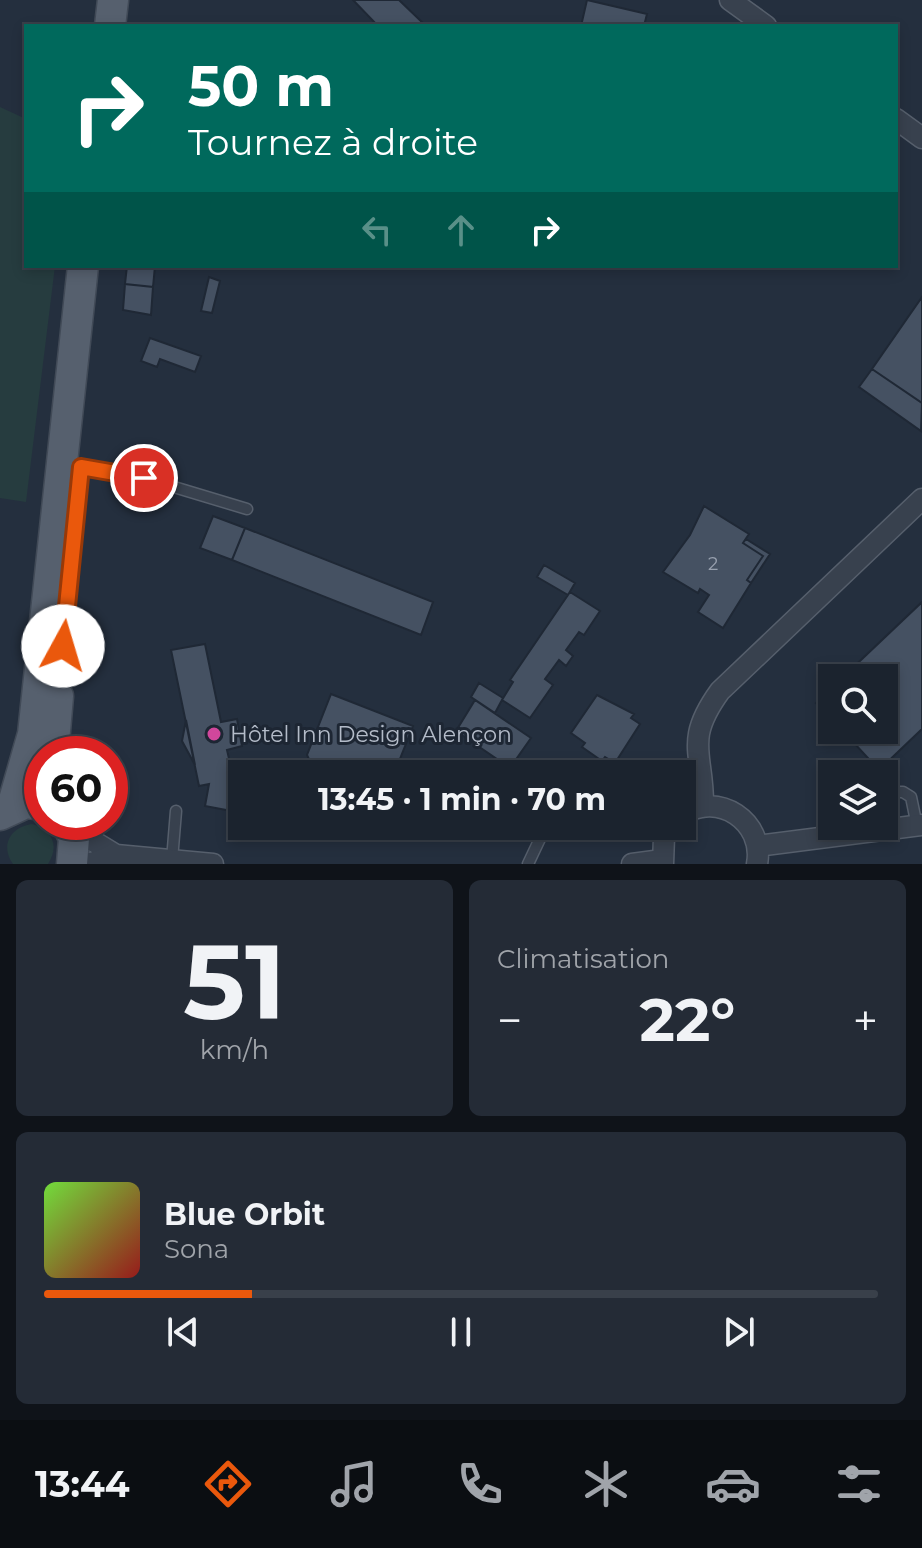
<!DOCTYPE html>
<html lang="fr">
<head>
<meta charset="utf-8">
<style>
	body { margin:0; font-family:Montserrat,sans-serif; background:#242b36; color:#f1f3f6; height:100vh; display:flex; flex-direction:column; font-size:30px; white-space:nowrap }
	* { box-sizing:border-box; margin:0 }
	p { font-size:26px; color:#a0a4aa }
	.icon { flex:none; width:44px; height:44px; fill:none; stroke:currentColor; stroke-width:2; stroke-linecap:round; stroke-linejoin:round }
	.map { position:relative; height:864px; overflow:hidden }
	.details { display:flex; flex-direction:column; gap:16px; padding:16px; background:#0f1319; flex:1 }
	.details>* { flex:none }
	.banner { position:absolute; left:24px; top:24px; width:874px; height:244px; border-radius:0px; box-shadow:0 4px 12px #0003,0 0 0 2px #39404a; background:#00695c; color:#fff; overflow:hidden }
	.tools { position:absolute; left:818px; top:664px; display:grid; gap:16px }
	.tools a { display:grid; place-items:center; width:80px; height:80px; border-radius:0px; background:#1b232e; box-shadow:0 4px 12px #0003,0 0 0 2px #39404a; font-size:40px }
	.speed { position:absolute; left:24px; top:736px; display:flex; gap:16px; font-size:40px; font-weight:700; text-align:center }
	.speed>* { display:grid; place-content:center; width:104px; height:104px; border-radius:50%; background:#1b232e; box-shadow:0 4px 12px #0003,0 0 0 2px #39404a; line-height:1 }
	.speed .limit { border:12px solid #d22; background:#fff; color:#111 }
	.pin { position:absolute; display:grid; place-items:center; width:68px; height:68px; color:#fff; margin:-34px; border:4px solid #fff; border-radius:50%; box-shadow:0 2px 8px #0007 }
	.me { position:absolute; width:88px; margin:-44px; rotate:6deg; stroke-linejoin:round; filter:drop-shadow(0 0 6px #0008) }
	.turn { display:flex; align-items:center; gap:28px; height:168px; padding:0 32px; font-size:36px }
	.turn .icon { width:104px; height:104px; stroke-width:2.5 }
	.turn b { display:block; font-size:56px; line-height:68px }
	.lanes { display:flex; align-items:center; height:76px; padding:0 32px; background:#0003; justify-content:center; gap:40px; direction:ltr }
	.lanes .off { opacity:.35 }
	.big { font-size:60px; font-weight:700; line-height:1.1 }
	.details .card { flex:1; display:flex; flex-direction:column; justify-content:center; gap:12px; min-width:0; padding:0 28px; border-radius:12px; background:#242b36 }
	.details .dial { align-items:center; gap:0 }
	.dial b { font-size:104px; line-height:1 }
	.song { display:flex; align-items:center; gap:24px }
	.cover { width:96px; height:96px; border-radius:12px; background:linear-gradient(135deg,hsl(100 70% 55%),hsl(0 70% 35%)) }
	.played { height:8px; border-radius:4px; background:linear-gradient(90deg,#ea580c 25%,#39404a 25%) }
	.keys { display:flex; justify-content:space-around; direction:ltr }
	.heat { display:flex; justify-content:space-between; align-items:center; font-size:44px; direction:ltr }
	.details .tiles { flex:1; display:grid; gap:16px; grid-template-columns:1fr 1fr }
	.card:last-child { grid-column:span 2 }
	.trip { position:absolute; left:228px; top:760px; width:468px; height:80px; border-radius:0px; background:#1b232e; box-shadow:0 4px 12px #0003,0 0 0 2px #39404a; font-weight:700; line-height:80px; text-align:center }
	.tabs { display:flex; height:128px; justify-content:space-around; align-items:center; background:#0b0e12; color:#a0a4aa }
	.tabs .icon { width:56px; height:56px }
	.tabs .active { color:#ea580c }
	.tabs b { font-size:36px; color:#f1f3f6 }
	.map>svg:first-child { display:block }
	.green { fill:#263c3f }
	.building { fill:#455162; stroke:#1f2835; stroke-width:2 }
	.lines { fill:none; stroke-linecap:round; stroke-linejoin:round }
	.service-casing { stroke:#565f6c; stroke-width:13 }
	.minor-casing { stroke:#565f6c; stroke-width:23 }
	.primary-casing { stroke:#414a57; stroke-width:33 }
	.service { stroke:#38414e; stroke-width:10 }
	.minor { stroke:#38414e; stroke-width:20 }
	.primary { stroke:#56606e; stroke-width:30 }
	.route-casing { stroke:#983908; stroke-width:20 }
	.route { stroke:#ea580c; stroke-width:14 }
	.hotel-dot { fill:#d1479c; stroke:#1d2633; stroke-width:3 }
	.labels { text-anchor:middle; stroke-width:6; stroke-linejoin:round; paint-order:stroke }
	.number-label { font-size:18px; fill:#98a1af }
	.poi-label { font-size:22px; fill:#b4bcc9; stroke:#1d2633; text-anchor:start }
</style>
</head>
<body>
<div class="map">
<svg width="922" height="864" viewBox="0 0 922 864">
	<rect width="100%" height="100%" fill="#242f3e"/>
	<path class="green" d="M0 107 26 119V266H55L26 502 0 498Z
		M32 824C52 829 60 846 48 864H13C0 846 10 827 32 824Z"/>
	<path class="building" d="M353 0H399L426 26H378Z
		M587 0 647 14 644 26H581Z
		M127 266H155L153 287 125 284Z
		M209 277 220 281 212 313 201 311Z
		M125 284 153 287 151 315 123 310Z
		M922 297V403L872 369Z
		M150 338 201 356 195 372 160 359 157 367 141 361Z
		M872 369 922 403 921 431 859 387Z
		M704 506 749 534 743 543 763 556 747 580 751 583 723 628 698 612 709 595 700 589 698 593 663 572 690 535Z
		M213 516 245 528 232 560 200 548Z
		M245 528 433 602 421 635 232 560Z
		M746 539 770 554 751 583 747 580 763 556 743 543Z
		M544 565 575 583 568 595 537 577Z
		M570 592 600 611 584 635 579 632 566 650 573 656 566 666 559 660 545 679 553 685 530 718 502 700 513 682 510 680Z
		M922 602V729L879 770 842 730H884V678H842Z
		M205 644 221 722 237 719 242 746 227 750 234 780 242 778V813L205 806 209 784 199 786 171 650Z
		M479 683 503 698 495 713 471 697Z
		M832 688V720L816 703Z
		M331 694 413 726 394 774H316L307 755Z
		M597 695 634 714 631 718 640 724 615 763 605 757 602 761 582 747 585 743 571 733Z
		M475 700 531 738 510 768 456 731Z
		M186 720 195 765 182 741Z"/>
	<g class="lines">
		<g class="service-casing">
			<path id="service" d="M81 467 144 478 247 509
				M884 792H903L911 797 917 826
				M172 860 176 811
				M528 864 546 826"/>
		</g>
		<g class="minor-casing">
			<path id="minor" d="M730 0 766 26
				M896 119 922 138
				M703 807C704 753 683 742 720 691L922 499
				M682 815C718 790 765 822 757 864
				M70 827 116 855 213 864
				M757 846 922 825
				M88 864 116 855
				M632 864 662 860
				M663 864 664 837 671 826"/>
		</g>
		<g class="primary-casing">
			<path id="primary" d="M110 26 113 0
				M53 754 58 696
				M12 807 33 734 83 266
				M0 815 26 803 42 805
				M66 822 74 838 72 864"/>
		</g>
		<use href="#service" class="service"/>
		<use href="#minor" class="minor"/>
		<use href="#primary" class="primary"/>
	</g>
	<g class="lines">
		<g class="route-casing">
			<path id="route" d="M63 646 81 467 144 478"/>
		</g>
		<use href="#route" class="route"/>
	</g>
	<circle class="hotel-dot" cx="214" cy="734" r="8"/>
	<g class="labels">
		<g class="number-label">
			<text x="713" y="570">2</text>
		</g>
		<g class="poi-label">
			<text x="230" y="742">Hôtel Inn Design Alençon</text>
		</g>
	</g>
</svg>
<div class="tools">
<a><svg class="icon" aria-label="search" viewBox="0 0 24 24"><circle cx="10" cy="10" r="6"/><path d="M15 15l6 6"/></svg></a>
<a><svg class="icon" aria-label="layers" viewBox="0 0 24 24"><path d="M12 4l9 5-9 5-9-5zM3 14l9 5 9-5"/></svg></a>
</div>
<div class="speed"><div class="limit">60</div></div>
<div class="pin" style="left:144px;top:478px;background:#d93025"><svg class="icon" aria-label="arrive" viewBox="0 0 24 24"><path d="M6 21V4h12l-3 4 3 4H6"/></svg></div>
<svg class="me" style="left:63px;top:646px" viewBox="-20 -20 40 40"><circle r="19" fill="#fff"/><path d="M0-13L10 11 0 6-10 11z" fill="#ea580c"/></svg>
<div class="trip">13:45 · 1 min · 70 m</div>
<div class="banner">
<div class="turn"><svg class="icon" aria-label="right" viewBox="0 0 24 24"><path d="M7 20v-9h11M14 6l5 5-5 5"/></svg><div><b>50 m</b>Tournez à droite</div></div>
<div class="lanes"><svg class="icon off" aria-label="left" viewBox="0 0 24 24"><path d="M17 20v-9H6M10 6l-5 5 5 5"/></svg><svg class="icon off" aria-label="ahead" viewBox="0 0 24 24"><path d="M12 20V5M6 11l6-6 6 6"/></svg><svg class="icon" aria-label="right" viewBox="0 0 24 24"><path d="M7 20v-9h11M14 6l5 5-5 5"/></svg></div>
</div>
</div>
<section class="details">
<div class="tiles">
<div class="card dial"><b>51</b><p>km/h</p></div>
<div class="card"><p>Climatisation</p>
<div class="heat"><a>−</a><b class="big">22°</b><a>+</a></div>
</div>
<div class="card">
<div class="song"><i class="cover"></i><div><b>Blue Orbit</b><p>Sona</p></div></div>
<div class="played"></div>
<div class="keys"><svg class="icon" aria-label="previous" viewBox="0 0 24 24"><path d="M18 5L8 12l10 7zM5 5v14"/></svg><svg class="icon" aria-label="pause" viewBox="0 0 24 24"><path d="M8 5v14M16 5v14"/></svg><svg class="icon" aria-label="next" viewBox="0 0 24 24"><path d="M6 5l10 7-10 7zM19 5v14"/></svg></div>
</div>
</div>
</section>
<nav class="tabs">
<b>13:44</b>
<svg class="icon active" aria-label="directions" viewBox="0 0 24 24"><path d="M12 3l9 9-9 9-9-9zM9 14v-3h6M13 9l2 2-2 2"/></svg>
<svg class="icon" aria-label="music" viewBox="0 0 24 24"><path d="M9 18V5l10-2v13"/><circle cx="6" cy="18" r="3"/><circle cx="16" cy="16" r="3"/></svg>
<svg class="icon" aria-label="phone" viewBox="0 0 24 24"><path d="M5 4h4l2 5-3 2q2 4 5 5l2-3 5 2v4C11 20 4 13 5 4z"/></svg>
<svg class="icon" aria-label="climate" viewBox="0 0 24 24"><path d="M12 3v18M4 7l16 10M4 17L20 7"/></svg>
<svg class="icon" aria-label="car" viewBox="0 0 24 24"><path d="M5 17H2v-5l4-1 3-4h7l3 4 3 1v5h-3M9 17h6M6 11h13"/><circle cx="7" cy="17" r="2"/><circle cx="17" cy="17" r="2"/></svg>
<svg class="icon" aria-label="filters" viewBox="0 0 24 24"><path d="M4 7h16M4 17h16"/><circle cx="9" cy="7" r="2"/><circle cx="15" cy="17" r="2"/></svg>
</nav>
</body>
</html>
